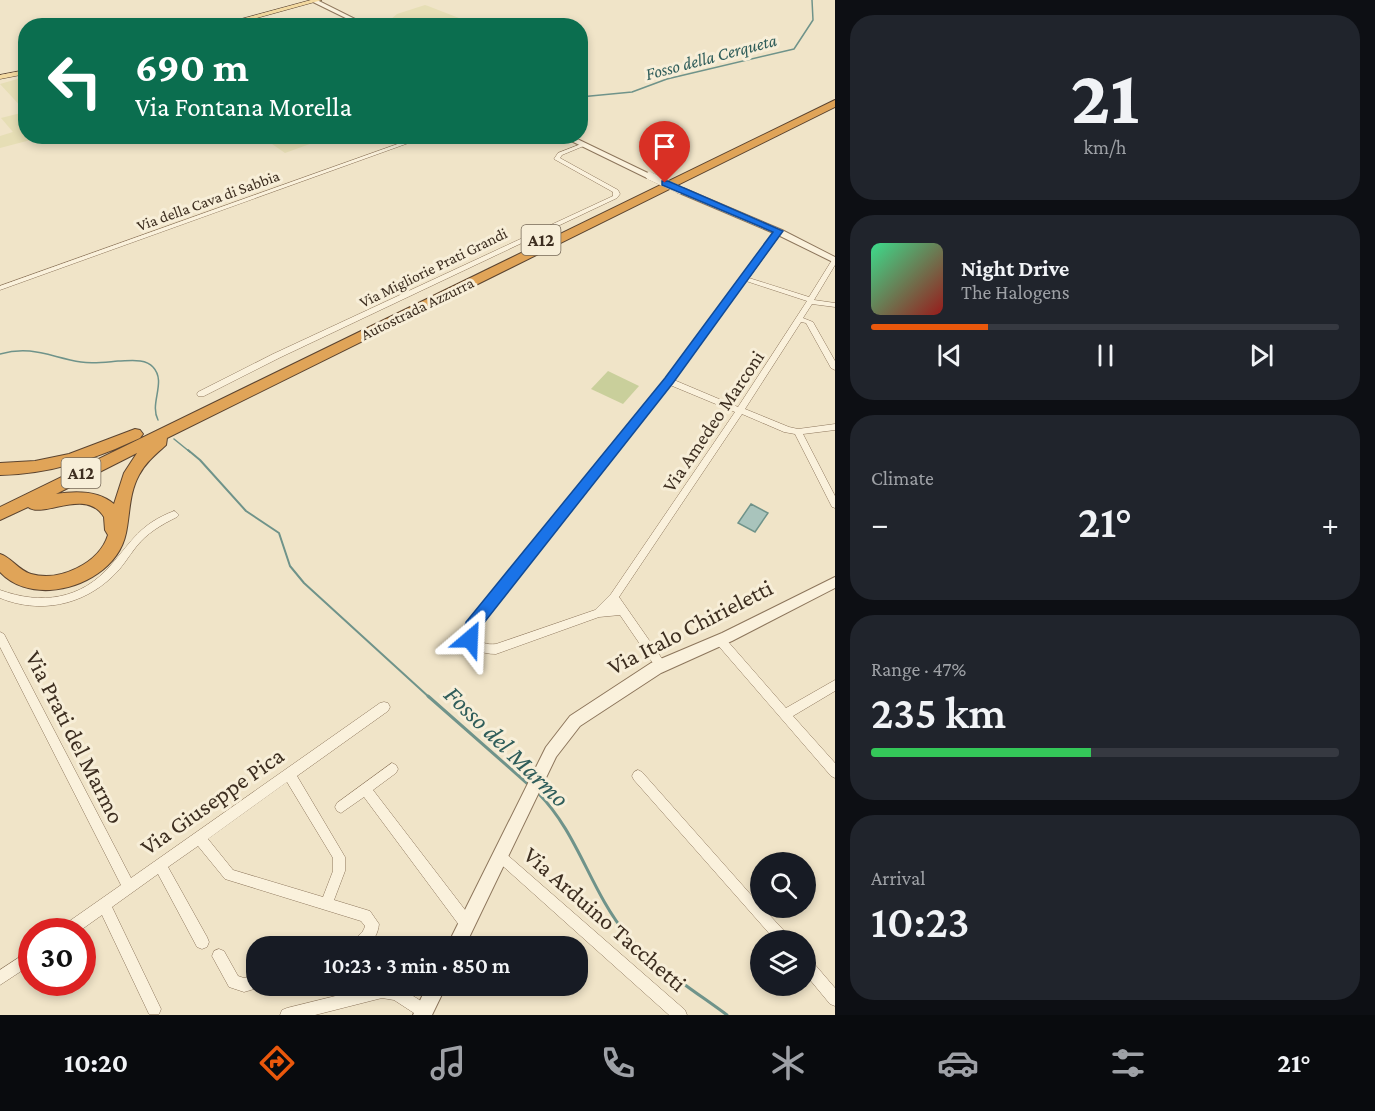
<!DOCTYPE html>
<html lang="en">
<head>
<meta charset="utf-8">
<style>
	body { margin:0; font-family:"Crimson Pro",serif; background:#20242c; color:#f1f3f6; height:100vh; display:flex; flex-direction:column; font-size:22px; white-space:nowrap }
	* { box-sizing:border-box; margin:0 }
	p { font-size:20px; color:#9ea1a6 }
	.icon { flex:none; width:33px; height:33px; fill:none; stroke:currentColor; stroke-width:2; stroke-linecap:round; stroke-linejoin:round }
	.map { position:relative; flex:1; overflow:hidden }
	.side { display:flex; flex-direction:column; gap:15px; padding:15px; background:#0d0f14; width:540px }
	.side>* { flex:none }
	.hud { position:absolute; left:18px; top:18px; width:570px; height:126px; border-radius:24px; box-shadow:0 3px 9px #0003; background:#0b6e4f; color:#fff; overflow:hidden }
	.controls { position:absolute; left:750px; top:852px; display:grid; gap:12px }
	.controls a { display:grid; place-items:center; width:66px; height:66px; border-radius:50%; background:#171b24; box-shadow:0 3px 9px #0003; font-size:30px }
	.speed { position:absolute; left:18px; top:918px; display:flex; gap:12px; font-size:30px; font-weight:700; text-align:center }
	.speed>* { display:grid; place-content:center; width:78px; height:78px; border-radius:50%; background:#171b24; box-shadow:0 3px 9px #0003; line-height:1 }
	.speed .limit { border:9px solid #d22; background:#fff; color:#111 }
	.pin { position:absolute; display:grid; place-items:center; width:51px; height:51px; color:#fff; margin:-62px -26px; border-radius:50% 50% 50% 0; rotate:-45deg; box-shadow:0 0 6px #0007 }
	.pin .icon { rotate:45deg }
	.me { position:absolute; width:66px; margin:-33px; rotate:26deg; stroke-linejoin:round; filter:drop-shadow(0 0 4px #0008) }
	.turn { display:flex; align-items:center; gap:21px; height:126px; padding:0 18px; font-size:27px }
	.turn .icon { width:78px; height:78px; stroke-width:2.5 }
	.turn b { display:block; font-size:42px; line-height:51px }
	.big { font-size:45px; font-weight:600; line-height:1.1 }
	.side .widget { flex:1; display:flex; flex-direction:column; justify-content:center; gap:9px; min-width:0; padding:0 21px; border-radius:24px; background:#20242c }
	.side .dial { align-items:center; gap:0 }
	.dial b { font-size:78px; line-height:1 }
	.song { display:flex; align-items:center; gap:18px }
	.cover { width:72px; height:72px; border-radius:9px; background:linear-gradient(135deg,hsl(150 70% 55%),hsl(0 70% 35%)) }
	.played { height:6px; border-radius:3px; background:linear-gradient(90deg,#ea580c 25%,#363941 25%) }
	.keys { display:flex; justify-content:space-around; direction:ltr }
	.heat { display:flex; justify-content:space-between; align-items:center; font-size:33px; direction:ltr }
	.charge { height:9px; border-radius:4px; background:linear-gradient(90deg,#34c759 47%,#363941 0) }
	.trip { position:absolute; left:246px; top:936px; width:342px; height:60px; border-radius:24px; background:#171b24; box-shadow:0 3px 9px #0003; font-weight:600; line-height:60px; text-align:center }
	.tab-bar { display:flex; height:96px; justify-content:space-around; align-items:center; background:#090b0e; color:#9ea1a6 }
	.tab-bar .icon { width:42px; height:42px }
	.tab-bar .on { color:#ea580c }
	.tab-bar b { font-size:27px; color:#f1f3f6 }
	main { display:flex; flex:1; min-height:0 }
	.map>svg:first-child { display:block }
	.farmland { fill:#e6deb5 }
	.green { fill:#c9cf9b }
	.water { fill:#a9c4bc; stroke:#6f938a; stroke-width:1.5 }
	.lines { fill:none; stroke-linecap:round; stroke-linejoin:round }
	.stream-far2 { stroke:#6f938a; stroke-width:1.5 }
	.stream-far1 { stroke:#6f938a; stroke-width:2 }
	.stream { stroke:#6f938a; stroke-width:3 }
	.minor-casing { stroke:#8d765c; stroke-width:1 }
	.tertiary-casing { stroke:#8d765c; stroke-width:2 }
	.primary-casing { stroke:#5b4430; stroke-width:1 }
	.motorway-casing { stroke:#5b4430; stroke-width:2 }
	.minor { fill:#faf1dc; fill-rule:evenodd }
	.tertiary { fill:#faf1dc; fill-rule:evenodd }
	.primary { fill:#f3d9a0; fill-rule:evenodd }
	.motorway { fill:#e0a458; fill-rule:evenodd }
	.tertiary-bridge-casing { stroke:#8d765c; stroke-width:8; stroke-linecap:butt }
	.tertiary-bridge { stroke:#faf1dc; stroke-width:8 }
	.route { fill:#1a73e8; stroke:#114b97; stroke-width:1.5 }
	.labels { text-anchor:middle; stroke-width:6; stroke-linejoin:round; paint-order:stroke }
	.far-street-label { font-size:16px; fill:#3d2e20; stroke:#f7eed8 }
	.far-water-label { font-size:18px; font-style:italic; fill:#2f5d5a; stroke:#f7eed8 }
	.shield { fill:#f7eed8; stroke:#756857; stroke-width:1.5 }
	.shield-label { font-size:18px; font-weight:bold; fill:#3d2e20 }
	.street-label { font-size:20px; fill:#3d2e20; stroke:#f7eed8 }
	.near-street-label { font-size:24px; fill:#3d2e20; stroke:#f7eed8 }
	.near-water-label { font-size:26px; font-style:italic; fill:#2f5d5a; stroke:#f7eed8 }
</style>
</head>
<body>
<main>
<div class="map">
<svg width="835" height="1015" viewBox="0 0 835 1015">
	<rect width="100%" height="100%" fill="#f0e4c8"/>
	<path class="farmland" d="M425 5 428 6 477 25H403L390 20 397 14Z
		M21 78 25 82V111L0 84Z
		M25 112 26 136 42 137 0 148V136L13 132 1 118Z
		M262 137H329L285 153Z"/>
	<path class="green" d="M608 371 639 386 623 404 591 389Z"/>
	<path class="water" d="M751 504 768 513 755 532 738 523Z"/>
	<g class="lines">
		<path class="stream-far2" d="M580 97 632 92 667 79 794 49 813 20 812 0
			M0 354C32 345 50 357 81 362 93 364 106 362 118 361 129 361 145 358 153 367 167 382 149 403 158 420
			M174 439 190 452"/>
		<path class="stream-far1" d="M188 450 200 460 246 511 279 533 290 566 304 583 430 698"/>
		<path class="stream" d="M428 696 529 785
			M538 793C578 833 590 890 626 934 650 963 696 992 727 1015"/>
		<g class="minor-casing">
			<path id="minor" d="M420 136H428L0 290V286Z
				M581 144 586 145 562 155 560 158 618 190 620 194 617 198 279 358 204 396H198L197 394 198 392 273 354 613 196V192L554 159 558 153Z
				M779 230 782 232 749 278 809 297 832 260 835 258V265L814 300 835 303V307L812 304 803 318 813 322 835 361V370L831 368 806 323 801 322 745 409 789 427 798 429 835 424V430L803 434 835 496V508L832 507 831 505 795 434 784 432 742 414 619 597 665 663 666 666 665 669 661 671 657 669 620 615 599 617 496 654C481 654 471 649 464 636L467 624 666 379 777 231ZM746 281 807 301 738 407 674 380ZM670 385 735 412 611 594 595 610 496 644C487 645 480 643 474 636L476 629Z
				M174 511 177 513 179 515 177 517C161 525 147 533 136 547 128 557 122 568 113 576 82 606 39 614 0 598V590C41 605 81 600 111 565 133 540 140 524 174 511Z
				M0 632 4 634 131 878 380 703 384 702 388 703 390 707 388 711 297 776 345 857V871L334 900 370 911 379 924C378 933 374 941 367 946H350C352 938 363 936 365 926L361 921 225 879 198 846 168 867 207 937 209 942 207 947 202 949 197 947 158 874 112 907 161 1009 159 1014H149L102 915 78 932H60L61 927 121 885 0 647ZM287 782 333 858V871L323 897 233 870 208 839Z
				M720 635 724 637 786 708 835 680V691L793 716 835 763V778L831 776 716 643 715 640 716 637Z
				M392 763 396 765 398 769 396 773 373 790 472 919 474 924 472 929 467 931 462 929 364 797 341 813 337 811 335 807 337 803Z
				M638 770 642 772 760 905V908H763L788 935 789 940H775L634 780 632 776 634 772Z
				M500 850 504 852 685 1010 687 1015H669L496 860 494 856 496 852Z
				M32 949V964L0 985V970Z
				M219 949 224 951 238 976 244 978 256 975V986H261V987L244 992 229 987 212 956 214 951Z
				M806 958 811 960 835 988V1006L830 1004 806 975Z
				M376 986C400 986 410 994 429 1006L431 1011 429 1015H417L394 1000 382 998 315 1015H280L282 1010 287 1008Z"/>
		</g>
		<g class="tertiary-casing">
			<path id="tertiary" d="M313 0H317L369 26H362L313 2Z
				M561 136H571L654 176 647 178Z
				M677 188H683L782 230 835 257V263L776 234 677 192Z
				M835 577V588L732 641 661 673 580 726 556 757 465 946H447L546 747 570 716 651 663 722 633Z
				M427 986H446L432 1015H413Z"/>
		</g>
		<g class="primary-casing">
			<path id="primary" d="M311 0H322L228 26H215Z
				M26 70V74L0 79V75Z"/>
		</g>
		<g class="motorway-casing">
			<path id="motorway" d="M835 100V107L167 438 166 445C156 454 145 463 139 475 129 493 130 514 126 533 119 567 83 588 50 590 32 591 13 586 0 572V554C12 558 18 570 31 574 59 582 99 564 108 535L105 530 104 517C86 487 43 519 28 507L0 520V507ZM137 453 124 473 114 504C98 490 75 491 56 494Z
				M135 429 140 430 143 434 140 438C95 459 50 474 0 475V463L35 461 69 454Z"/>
		</g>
		<use href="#minor" class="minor"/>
		<use href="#tertiary" class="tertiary"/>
		<use href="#primary" class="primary"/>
		<use href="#motorway" class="motorway"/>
		<g class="tertiary-bridge-casing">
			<path id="tertiary-bridge" d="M650 176 680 190"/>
		</g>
		<use href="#tertiary-bridge" class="tertiary-bridge"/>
	</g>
	<path class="route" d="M662 181H668L783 231 673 383 479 629 475 644 470 646 464 644 462 639 466 622 665 378 773 232 662 185Z"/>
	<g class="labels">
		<g class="far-street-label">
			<text transform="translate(208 200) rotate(-20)" y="6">Via della Cava di Sabbia</text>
			<text transform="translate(433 267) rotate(-26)" y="6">Via Migliorie Prati Grandi</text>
			<text transform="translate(417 308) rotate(-26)" y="6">Autostrada Azzurra</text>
		</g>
		<g class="far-water-label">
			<text transform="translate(711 57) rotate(-15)" y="6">Fosso della Cerqueta</text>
		</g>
		<g class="shield">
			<rect x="521.5" y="225" width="39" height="30" rx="4.5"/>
			<rect x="61.5" y="458" width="39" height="30" rx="4.5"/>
		</g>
		<g class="shield-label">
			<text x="541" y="246">A12</text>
			<text x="81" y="479">A12</text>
		</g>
		<g class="street-label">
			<text transform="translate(713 421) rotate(-56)" y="7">Via Amedeo Marconi</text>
		</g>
		<g class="near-street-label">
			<text transform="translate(690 627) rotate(-27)" y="8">Via Italo Chirieletti</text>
			<text transform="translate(75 737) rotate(63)" y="8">Via Prati del Marmo</text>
			<text transform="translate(212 801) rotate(-35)" y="8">Via Giuseppe Pica</text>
			<text transform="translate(605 919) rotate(41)" y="8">Via Arduino Tacchetti</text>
		</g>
		<g class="near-water-label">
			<text transform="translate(507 746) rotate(44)" y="9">Fosso del Marmo</text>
		</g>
	</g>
</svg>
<div class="controls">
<a><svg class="icon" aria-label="search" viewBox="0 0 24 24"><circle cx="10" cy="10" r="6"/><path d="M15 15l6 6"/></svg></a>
<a><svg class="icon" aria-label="layers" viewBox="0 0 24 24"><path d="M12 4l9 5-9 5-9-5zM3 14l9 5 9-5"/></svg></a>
</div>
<div class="speed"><div class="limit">30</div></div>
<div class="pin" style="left:665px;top:183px;background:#d93025"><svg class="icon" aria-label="arrive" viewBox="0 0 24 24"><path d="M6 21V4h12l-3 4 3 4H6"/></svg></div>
<svg class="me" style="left:470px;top:639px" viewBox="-20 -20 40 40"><path d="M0-17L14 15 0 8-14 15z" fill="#1a73e8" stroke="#fff" stroke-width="4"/></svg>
<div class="trip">10:23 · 3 min · 850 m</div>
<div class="hud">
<div class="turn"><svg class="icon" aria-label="left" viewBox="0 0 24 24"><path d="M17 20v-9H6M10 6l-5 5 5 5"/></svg><div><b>690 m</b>Via Fontana Morella</div></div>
</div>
</div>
<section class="side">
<div class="widget dial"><b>21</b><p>km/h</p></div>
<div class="widget">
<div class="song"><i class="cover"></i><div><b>Night Drive</b><p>The Halogens</p></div></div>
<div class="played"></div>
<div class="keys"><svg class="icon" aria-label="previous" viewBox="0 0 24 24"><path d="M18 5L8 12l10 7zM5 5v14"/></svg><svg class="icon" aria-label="pause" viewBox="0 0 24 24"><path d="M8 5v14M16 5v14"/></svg><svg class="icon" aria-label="next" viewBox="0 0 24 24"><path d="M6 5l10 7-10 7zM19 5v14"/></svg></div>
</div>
<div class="widget"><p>Climate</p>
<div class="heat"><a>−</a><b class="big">21°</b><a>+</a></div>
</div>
<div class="widget"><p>Range · 47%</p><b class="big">235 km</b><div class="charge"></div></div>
<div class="widget"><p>Arrival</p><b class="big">10:23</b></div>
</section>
</main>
<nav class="tab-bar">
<b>10:20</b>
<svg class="icon on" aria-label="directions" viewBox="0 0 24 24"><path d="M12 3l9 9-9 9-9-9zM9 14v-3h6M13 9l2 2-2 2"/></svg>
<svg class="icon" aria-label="music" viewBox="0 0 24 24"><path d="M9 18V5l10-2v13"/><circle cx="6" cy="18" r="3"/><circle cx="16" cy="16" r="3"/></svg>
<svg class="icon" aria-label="phone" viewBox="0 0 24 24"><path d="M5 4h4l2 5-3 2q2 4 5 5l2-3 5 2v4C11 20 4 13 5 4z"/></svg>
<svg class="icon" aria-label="climate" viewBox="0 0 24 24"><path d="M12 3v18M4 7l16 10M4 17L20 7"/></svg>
<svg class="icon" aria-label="car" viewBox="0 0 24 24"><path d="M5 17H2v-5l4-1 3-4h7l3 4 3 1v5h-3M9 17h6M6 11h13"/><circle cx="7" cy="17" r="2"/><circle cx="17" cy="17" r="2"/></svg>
<svg class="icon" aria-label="filters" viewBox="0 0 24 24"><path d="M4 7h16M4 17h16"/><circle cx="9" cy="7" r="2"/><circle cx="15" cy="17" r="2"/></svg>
<b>21°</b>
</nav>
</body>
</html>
